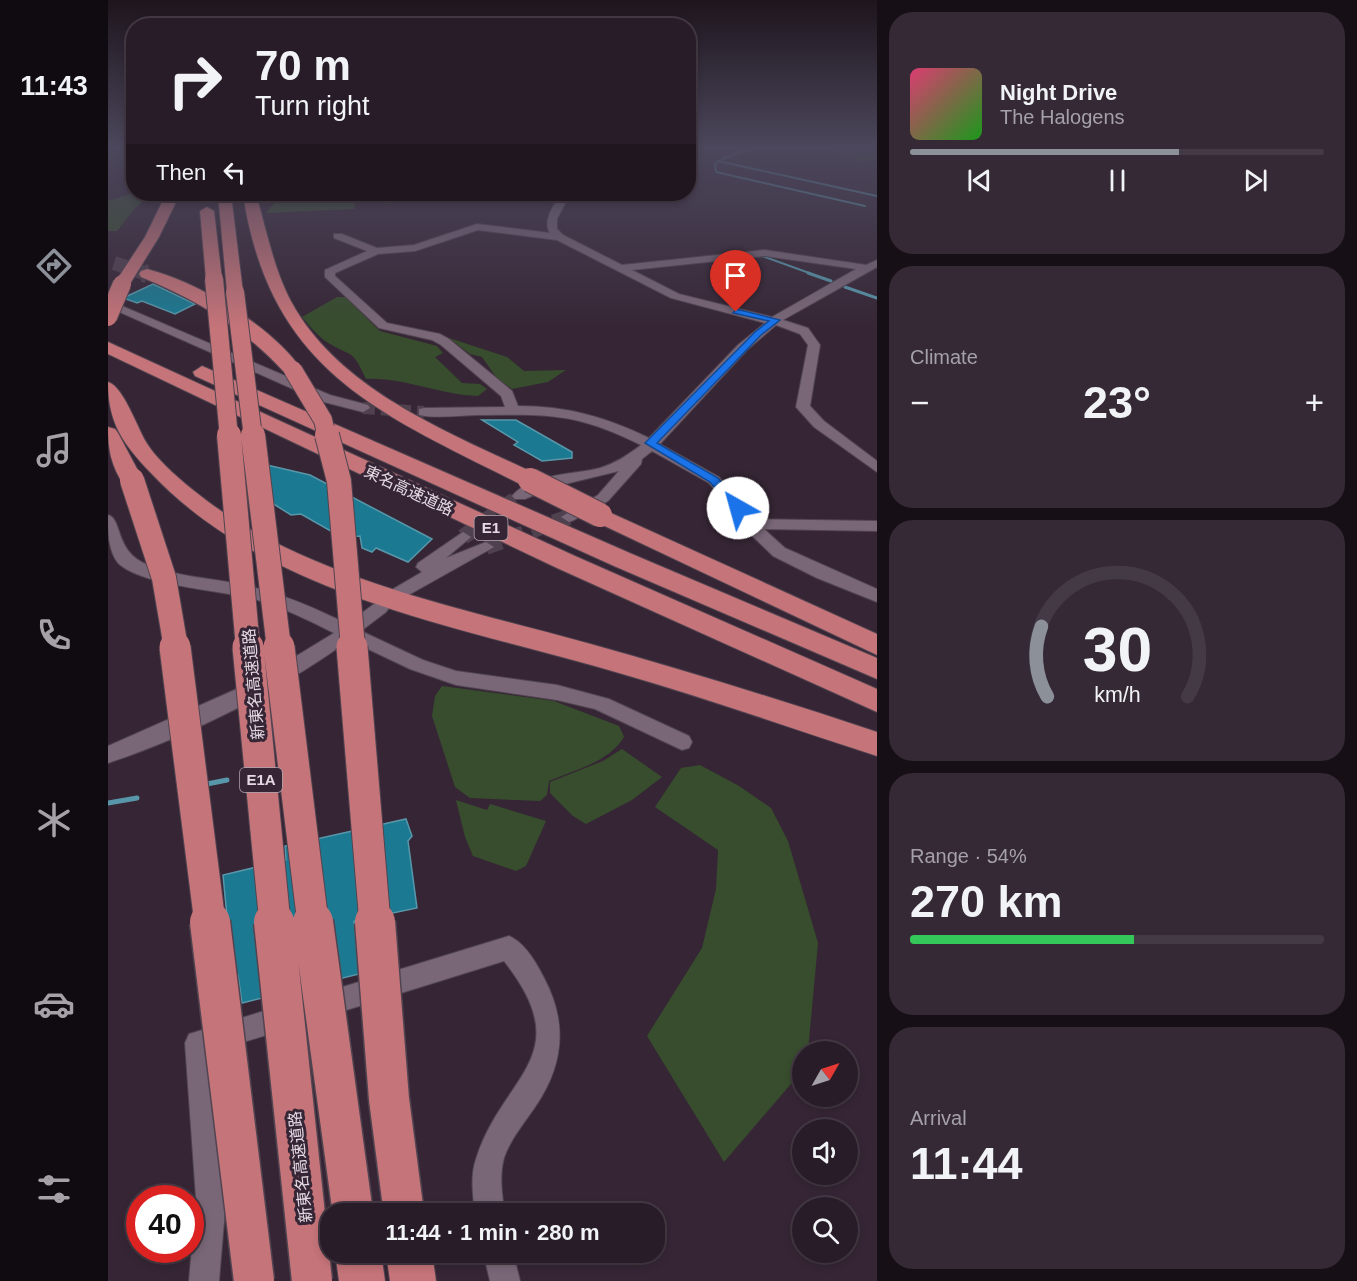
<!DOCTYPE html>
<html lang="en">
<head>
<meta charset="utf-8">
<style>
	body { margin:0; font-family:Helvetica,"Noto Sans JP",sans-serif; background:#342934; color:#f1f3f6; height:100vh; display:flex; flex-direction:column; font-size:22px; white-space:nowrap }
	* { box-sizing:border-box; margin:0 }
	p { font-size:20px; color:#a5a1a8 }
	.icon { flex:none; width:33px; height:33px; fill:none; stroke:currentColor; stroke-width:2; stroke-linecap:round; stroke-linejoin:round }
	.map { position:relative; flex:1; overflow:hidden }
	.sheet { display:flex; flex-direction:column; gap:12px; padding:12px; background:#160f16; width:480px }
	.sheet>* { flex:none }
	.guide { position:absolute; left:18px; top:18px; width:570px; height:183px; border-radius:24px; box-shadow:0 3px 9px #0003,0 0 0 2px #443a45; background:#281c28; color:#f1f3f6; overflow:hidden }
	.needle { width:39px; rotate:51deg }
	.tools { position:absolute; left:684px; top:1041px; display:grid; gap:12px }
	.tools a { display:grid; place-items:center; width:66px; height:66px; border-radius:50%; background:#281c28; box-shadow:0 3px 9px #0003,0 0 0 2px #443a45; font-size:30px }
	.speed { position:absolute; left:18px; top:1185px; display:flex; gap:12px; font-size:30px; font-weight:700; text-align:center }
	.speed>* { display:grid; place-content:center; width:78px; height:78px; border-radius:50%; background:#281c28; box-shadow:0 3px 9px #0003,0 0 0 2px #443a45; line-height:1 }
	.speed .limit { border:9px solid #d22; background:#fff; color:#111 }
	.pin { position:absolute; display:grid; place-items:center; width:51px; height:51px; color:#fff; margin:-62px -26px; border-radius:50% 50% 50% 0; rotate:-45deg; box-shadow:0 0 6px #0007 }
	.pin .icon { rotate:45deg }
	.me { position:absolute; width:66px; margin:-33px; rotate:322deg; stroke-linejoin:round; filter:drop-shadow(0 0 4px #0008) }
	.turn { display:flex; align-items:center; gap:21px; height:126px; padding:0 30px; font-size:27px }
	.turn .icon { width:78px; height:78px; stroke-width:2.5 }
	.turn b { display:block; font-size:42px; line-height:51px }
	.then { display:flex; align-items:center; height:57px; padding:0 30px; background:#0003; gap:12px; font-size:22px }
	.big { font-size:45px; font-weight:700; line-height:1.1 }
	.sheet .tile { flex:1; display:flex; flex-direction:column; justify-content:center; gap:9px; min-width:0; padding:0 21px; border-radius:24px; background:#342934 }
	.sheet .dial { align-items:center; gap:0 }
	.dial svg { height:156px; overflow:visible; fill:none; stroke:#443a45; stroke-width:7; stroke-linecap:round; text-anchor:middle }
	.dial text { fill:#f1f3f6; stroke:none }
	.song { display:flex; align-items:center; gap:18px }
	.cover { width:72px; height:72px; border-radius:9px; background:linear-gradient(135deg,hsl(340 70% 55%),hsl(120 70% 35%)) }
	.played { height:6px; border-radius:3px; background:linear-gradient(90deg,#8c9099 65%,#443a45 65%) }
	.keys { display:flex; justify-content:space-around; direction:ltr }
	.heat { display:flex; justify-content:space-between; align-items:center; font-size:33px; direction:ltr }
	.charge { height:9px; border-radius:4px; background:linear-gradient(90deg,#34c759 54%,#443a45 0) }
	.trip { position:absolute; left:212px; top:1203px; width:345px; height:60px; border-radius:24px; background:#281c28; box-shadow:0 3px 9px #0003,0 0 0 2px #443a45; font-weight:700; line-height:60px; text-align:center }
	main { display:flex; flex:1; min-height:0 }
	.dock { display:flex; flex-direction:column; width:108px; justify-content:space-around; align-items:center; background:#100b10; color:#a5a1a8 }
	.dock .icon { width:42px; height:42px }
	.dock .on { color:#8c9099 }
	.dock b { font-size:27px; color:#f1f3f6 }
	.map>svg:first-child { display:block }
	.green { fill:#374d2d }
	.water { fill:#1b7a91; stroke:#5897aa; stroke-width:1.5 }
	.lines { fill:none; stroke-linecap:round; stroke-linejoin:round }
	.stream-far2 { stroke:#5897aa; stroke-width:2 }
	.stream-far1 { stroke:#5897aa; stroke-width:3 }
	.stream { stroke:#5897aa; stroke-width:5 }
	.minor-tunnel-far1 { stroke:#50414f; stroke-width:12; stroke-dasharray:12 6; stroke-linecap:butt }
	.minor-tunnel { stroke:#50414f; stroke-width:16; stroke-dasharray:16 8; stroke-linecap:butt }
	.highway-tunnel-far1 { stroke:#50414f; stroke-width:14; stroke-dasharray:14 7; stroke-linecap:butt }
	.highway-tunnel { stroke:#50414f; stroke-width:18; stroke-dasharray:18 9; stroke-linecap:butt }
	.minor-casing { stroke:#514450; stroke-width:2 }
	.highway-casing { stroke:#514450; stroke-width:2 }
	.minor { fill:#796777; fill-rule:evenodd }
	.highway { fill:#c57479; fill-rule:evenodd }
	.highway-bridge-far3-casing { stroke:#514450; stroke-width:20; stroke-linecap:butt }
	.highway-bridge-far2-casing { stroke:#514450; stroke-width:26; stroke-linecap:butt }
	.highway-bridge-far1-casing { stroke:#514450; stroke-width:33; stroke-linecap:butt }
	.highway-bridge-casing { stroke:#514450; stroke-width:43; stroke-linecap:butt }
	.highway-bridge-far3 { stroke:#c57479; stroke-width:18 }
	.highway-bridge-far2 { stroke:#c57479; stroke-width:24 }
	.highway-bridge-far1 { stroke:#c57479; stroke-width:31 }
	.highway-bridge { stroke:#c57479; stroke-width:40 }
	.route { fill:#1a73e8; stroke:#114b97; stroke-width:1.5 }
	.labels { text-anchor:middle; stroke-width:6; stroke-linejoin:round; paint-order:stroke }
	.shield { fill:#362635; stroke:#b0a4b0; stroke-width:1.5 }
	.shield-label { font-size:15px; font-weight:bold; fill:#e5dae4 }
	.street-label { font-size:16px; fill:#e5dae4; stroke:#362635 }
</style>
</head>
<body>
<main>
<nav class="dock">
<b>11:43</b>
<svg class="icon on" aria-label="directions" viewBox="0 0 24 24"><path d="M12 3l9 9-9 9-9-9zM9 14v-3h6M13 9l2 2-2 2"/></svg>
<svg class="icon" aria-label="music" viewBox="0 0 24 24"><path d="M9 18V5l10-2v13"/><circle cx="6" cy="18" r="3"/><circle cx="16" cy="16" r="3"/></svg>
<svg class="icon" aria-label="phone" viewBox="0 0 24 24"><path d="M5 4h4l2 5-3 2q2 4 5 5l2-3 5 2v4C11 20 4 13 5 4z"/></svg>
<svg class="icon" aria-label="climate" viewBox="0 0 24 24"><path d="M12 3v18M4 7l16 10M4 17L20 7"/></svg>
<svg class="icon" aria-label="car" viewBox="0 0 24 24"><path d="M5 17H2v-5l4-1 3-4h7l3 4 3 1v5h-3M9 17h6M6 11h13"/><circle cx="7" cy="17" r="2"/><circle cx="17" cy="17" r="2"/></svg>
<svg class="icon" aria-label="filters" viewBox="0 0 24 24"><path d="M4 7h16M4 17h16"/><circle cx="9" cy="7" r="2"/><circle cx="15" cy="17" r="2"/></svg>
</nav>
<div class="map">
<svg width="769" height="1281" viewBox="0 0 769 1281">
	<rect width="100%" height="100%" fill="#362635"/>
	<path class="green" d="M730 149H769V159L748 162 745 158 731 157 725 153Z
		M26 193 43 194 27 208 9 231H0V201Z
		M174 194H323L328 197 280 204 264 197 246 196 247 209 158 213Z
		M229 297H237L272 331 329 346 335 353 327 357 354 383 372 384 379 389 370 396C331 395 296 377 258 379 244 349 246 358 222 344 211 338 202 326 194 317Z
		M341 338 399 357 416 371 458 370 440 382 404 389 388 377 374 357 362 354Z
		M334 686 446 701 511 726 516 737C501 762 467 770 441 781L439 795 432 801 362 798 347 787 324 716 327 696Z
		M514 749 554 777 524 800 478 824 465 816 442 793V782L495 761Z
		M592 765 631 786 663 808 680 841 710 943 700 1051 694 1052V1071L616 1162 539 1036 594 948 608 889 610 850 547 807 573 768Z
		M348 800 379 810 382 804 438 821 418 866 408 871 365 856 357 837Z"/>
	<path class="water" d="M45 284 87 304 67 314 34 301 29 303 15 298Z
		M374 420H408L464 452V458L434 461 406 445 410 442Z
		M159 465 202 475 324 539 300 562 268 548 264 552 254 548 252 536 235 538 193 514 183 515 164 503Z
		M298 819 304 836 300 841 309 908 246 921 251 974 134 1003 130 975 124 969 115 875 178 860 177 846Z"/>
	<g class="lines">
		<path class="stream-far2" d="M614 159 641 149
			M757 206 608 172 607 164 610 161 769 196
			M628 259 654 256 704 274"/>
		<path class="stream-far1" d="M700 273 723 281
			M737 287 769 298"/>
		<path class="stream" d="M99 784 119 780
			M0 803 29 798"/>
		<path class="minor-tunnel-far1" d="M255 408 316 412"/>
		<path class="minor-tunnel" d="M355 537 412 496
			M378 547 461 517"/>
		<path class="highway-tunnel-far1" d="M6 263 39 274"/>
		<path class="highway-tunnel" d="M35 273 39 274"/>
		<g class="minor-casing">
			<path id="minor" d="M580 149H591L580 154Z
				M453 194H462L449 219V229L455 235 514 265 657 250 758 265 769 260V267L675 320 700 328 712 345 702 406 716 421 769 461V472L706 427 688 407 700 345 692 334 668 325 639 350 552 444 611 477 645 519 769 521V531L656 529 677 548 769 589V602L709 578 665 556 635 527 601 483 544 451 534 459 533 464 500 501 466 520 461 522 453 517 490 495 511 471 445 487 417 499H407L404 496C423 473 466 475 492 468 508 463 520 455 533 445 469 413 441 414 371 415 353 415 330 419 311 415V409L316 408 397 407 393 396 333 345 324 340 271 328 217 277V270L259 251 226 238V234H234L269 248 306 245 369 224 442 233C434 221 446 205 453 194ZM370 230 449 240 563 298 657 323 630 345 541 438C498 417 459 406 410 406L404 391 341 339 332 334 279 323 227 276V273L270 254 307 251ZM657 256 748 269 664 317 571 294 524 270Z
				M0 300 222 395 260 405 262 408 255 412 212 401 0 307Z
				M0 515C15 519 6 552 40 565 70 577 104 578 135 585 172 593 205 607 239 624L266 604H278L281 608 278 612 253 631 315 660 348 671 449 685 501 699 581 736 584 742 581 748 574 750 487 709 449 700 348 685 302 669 241 640C173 690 79 737 0 763V746L149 680 226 633C200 620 174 607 146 599 112 590 34 586 10 563 0 550 0 532 0 515Z
				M355 532 363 537 338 558 378 542 386 547 297 597H285L282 593 285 589 314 572 308 567 310 563Z
				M401 936C417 943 428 962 436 978 460 1023 456 1065 427 1107 416 1123 402 1140 396 1158 391 1176 394 1196 397 1214H367C365 1196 362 1176 368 1159 394 1075 472 1057 396 961L104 1052 118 1198 111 1281H81L88 1198 77 1043 81 1034Z
				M375 1252H405L412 1281H382Z"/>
		</g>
		<g class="highway-casing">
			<path id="highway" d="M58 194H72L51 237 20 287H8L6 284 37 237Z
				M110 194H123L135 292 127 297 119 292Z
				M135 194H148C159 232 167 276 188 310 239 394 345 434 430 475L433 480 430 485H414C269 412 162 371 135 194Z
				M99 207 106 211 114 279 106 284 98 279 92 211Z
				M39 269C90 282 164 326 194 370L192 374H178C137 329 90 300 33 277L31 274 33 271Z
				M0 342 467 556 769 689V712L449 568 0 354Z
				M94 366 524 554 769 658V679L506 566 87 376 85 372Z
				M0 382C15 386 29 427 38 442 56 472 113 513 145 531 249 588 366 612 479 643 576 670 673 700 769 732V756C683 728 598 698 511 673 355 627 158 596 43 473 15 444 0 423 0 382Z
				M0 427 7 429 10 433 35 480 32 485H16C3 466 0 449 0 427Z
				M492 508 769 634V655L484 520 480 515 484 510Z
				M227 1252H273L277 1281H231Z
				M278 1252H324L328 1281H282Z"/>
		</g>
		<use href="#minor" class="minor"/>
		<use href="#highway" class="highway"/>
		<g class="highway-bridge-far3-casing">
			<path id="highway-bridge-far3" d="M106 279 121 437
				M127 292 145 437
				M0 317 14 284
				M185 370 215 420 219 437"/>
		</g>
		<g class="highway-bridge-far2-casing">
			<path id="highway-bridge-far2" d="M121 435 140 648
				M145 435 171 648
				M219 435 231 481 245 648
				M24 480 56 578 68 648
				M422 480 492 515"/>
		</g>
		<g class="highway-bridge-far1-casing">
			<path id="highway-bridge-far1" d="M67 647 102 923
				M140 647 167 923
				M171 647 205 923
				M244 647 267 923"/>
		</g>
		<g class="highway-bridge-casing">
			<path id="highway-bridge" d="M102 922 146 1281
				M166 922 204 1281
				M205 922 245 1214
				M267 922 281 1099 296 1214"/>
		</g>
		<use href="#highway-bridge-far3" class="highway-bridge-far3"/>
		<use href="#highway-bridge-far2" class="highway-bridge-far2"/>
		<use href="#highway-bridge-far1" class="highway-bridge-far1"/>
		<use href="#highway-bridge" class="highway-bridge"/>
	</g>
	<linearGradient id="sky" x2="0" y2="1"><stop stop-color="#1e151d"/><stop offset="0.45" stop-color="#4c475c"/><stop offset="1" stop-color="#4c475c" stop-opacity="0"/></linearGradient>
	<rect width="769" height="328" fill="url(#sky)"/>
	<path class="route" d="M628 309 672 320 653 335 549 443 610 478 636 508 630 512 626 511 602 482 537 443 647 332 661 321 625 313Z"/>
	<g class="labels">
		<g class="shield">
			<rect x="366.5" y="516" width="33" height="24" rx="4.5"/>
			<rect x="132" y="768" width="42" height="24" rx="4.5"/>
		</g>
		<g class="shield-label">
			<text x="383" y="533">E1</text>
			<text x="153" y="785">E1A</text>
		</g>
		<g class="street-label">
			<text transform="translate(301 490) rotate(25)" y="6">東名高速道路</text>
			<text transform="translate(145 684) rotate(-95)" y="6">新東名高速道路</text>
			<text transform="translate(192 1167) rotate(-96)" y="6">新東名高速道路</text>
		</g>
	</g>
</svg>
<div class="tools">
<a><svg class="needle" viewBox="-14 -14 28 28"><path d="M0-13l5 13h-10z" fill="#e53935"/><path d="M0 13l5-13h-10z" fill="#a5a1a8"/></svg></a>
<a><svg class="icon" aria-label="sound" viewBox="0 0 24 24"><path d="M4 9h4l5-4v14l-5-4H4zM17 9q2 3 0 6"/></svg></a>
<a><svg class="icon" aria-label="search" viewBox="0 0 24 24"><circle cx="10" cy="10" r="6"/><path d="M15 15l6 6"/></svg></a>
</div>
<div class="speed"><div class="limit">40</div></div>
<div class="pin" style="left:628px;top:312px;background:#d93025"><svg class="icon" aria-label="arrive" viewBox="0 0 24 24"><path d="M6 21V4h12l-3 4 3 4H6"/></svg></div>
<svg class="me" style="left:630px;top:508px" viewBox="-20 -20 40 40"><circle r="19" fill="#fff"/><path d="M0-13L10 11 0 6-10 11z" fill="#1a73e8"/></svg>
<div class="trip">11:44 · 1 min · 280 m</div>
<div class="guide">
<div class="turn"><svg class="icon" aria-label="right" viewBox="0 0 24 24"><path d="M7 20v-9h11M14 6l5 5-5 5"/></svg><div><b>70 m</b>Turn right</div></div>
<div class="then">Then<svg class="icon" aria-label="left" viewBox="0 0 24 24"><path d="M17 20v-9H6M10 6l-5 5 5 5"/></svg></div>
</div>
</div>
<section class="sheet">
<div class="tile">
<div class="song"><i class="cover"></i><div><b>Night Drive</b><p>The Halogens</p></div></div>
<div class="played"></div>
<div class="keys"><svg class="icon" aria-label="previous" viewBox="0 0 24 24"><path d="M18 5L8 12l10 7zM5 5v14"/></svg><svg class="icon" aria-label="pause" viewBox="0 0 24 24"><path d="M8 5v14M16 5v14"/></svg><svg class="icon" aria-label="next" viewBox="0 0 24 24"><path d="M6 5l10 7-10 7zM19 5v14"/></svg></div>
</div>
<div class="tile"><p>Climate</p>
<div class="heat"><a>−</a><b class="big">23°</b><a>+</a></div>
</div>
<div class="tile dial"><svg viewBox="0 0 100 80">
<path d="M14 69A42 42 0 1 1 86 69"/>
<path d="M14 69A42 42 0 0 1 11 33" stroke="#8c9099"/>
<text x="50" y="56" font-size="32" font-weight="700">30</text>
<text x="50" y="72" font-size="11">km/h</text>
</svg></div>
<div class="tile"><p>Range · 54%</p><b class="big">270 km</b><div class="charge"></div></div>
<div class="tile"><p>Arrival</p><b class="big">11:44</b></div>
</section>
</main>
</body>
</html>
